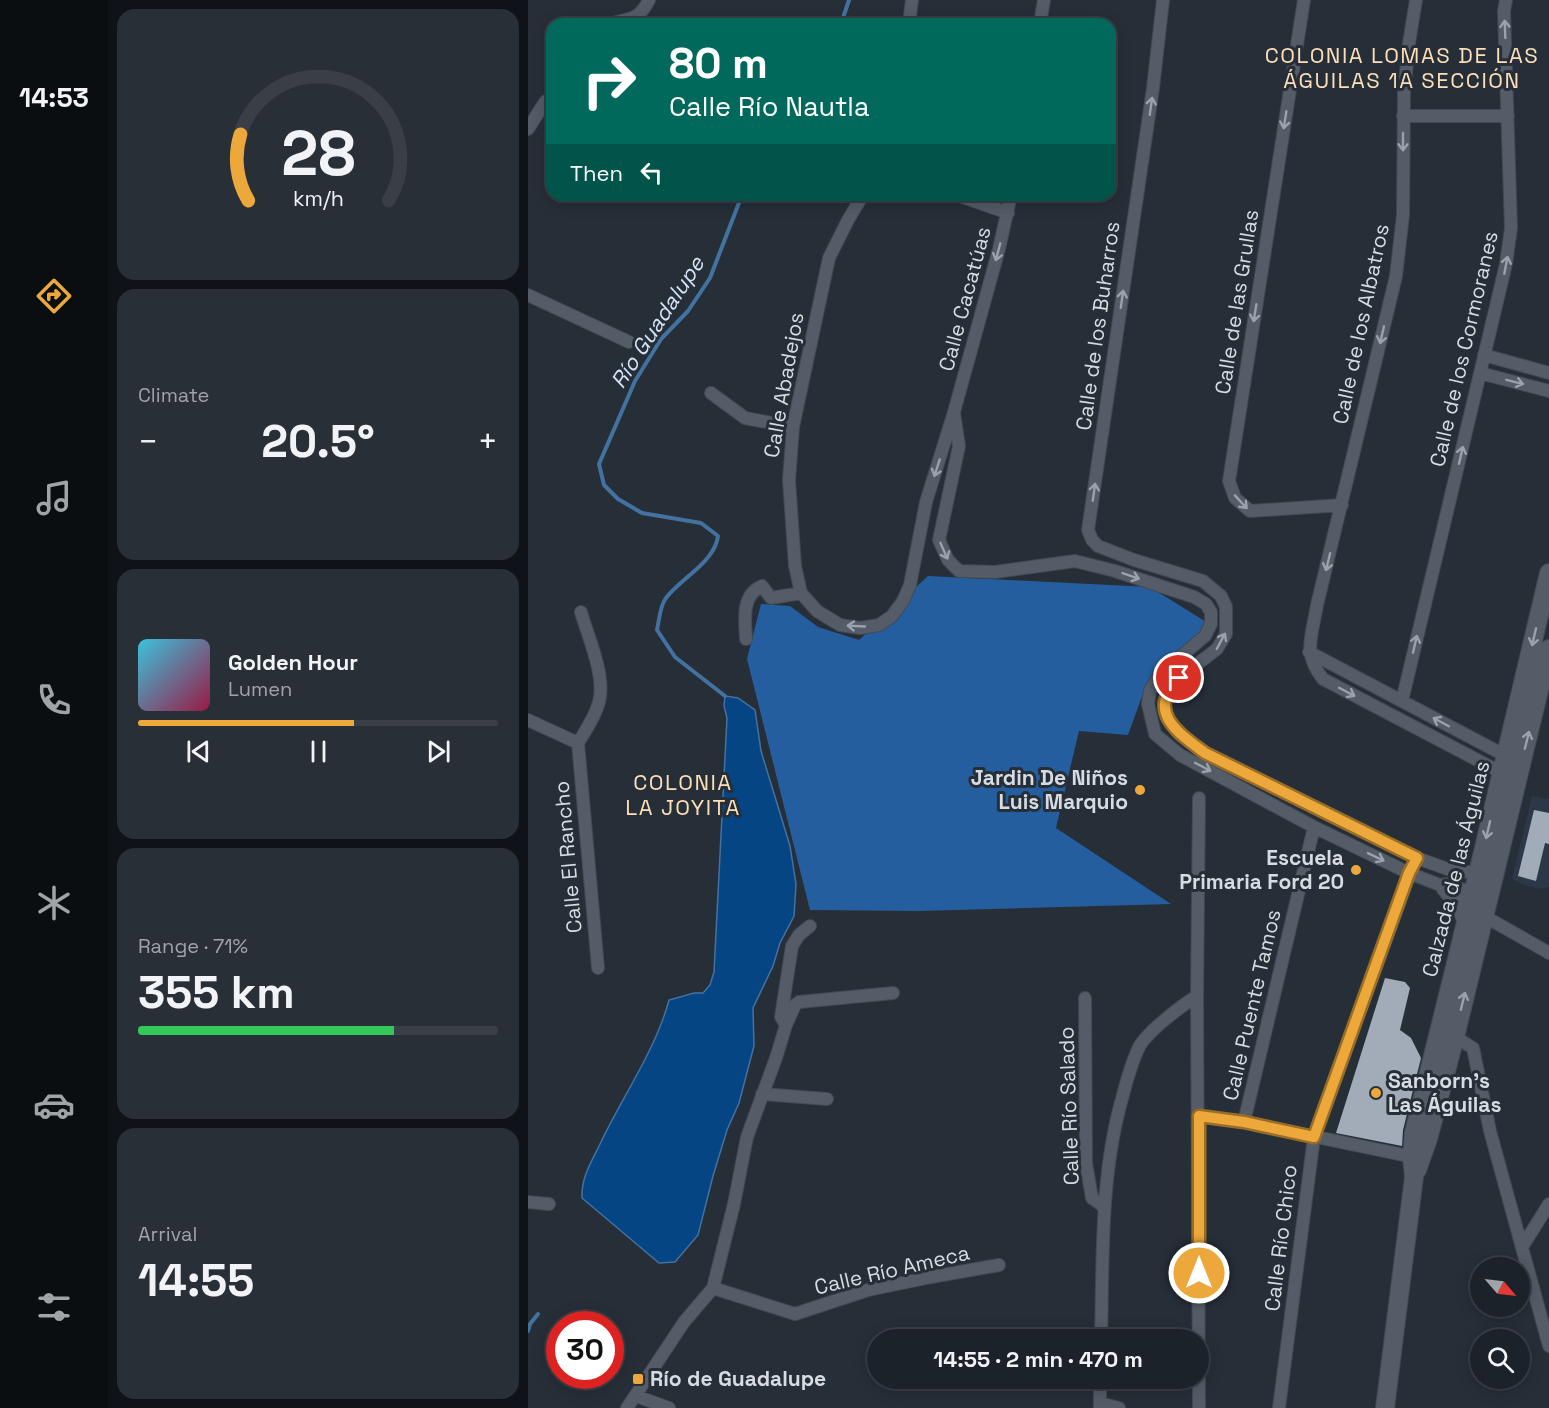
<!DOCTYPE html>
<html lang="en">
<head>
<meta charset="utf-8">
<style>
	body { margin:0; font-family:"Space Grotesk",sans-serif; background:#292f36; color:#f1f3f6; height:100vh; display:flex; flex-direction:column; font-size:22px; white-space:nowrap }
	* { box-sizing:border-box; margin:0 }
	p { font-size:20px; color:#a0a4a8 }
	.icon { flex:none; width:33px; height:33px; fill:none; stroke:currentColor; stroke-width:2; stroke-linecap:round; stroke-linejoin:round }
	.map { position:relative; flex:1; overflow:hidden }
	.drawer { display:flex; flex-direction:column; gap:9px; padding:9px; background:#0f1317; width:420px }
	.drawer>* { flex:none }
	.top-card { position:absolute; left:18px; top:18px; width:570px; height:183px; border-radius:18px; box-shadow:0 3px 15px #0003,0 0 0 2px #3a3f47; background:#00695c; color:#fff; overflow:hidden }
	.needle { width:39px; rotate:118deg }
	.tools { position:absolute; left:942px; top:1257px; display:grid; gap:12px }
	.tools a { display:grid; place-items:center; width:60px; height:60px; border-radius:50%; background:#1c222a; box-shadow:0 3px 15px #0003,0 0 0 2px #3a3f47; font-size:30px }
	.speed { position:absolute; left:18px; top:1311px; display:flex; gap:12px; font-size:30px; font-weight:700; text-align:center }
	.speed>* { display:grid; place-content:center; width:78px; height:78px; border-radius:50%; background:#1c222a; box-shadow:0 3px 15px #0003,0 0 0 2px #3a3f47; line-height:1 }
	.speed .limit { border:9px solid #d22; background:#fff; color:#111 }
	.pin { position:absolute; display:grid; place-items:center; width:51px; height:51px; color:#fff; margin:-26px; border:3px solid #fff; border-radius:50%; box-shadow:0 2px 6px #0007 }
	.me { position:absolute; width:66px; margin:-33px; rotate:0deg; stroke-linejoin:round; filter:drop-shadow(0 0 4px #0008) }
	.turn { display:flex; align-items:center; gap:21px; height:126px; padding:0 24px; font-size:27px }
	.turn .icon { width:78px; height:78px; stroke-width:2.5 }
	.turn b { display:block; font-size:42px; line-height:51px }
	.then { display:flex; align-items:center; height:57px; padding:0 24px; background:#0003; gap:12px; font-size:22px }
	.big { font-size:45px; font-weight:700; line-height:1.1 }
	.drawer .tile { flex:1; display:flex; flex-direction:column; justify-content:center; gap:9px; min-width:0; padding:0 21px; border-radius:18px; background:#292f36 }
	.drawer .dial { align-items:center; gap:0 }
	.dial svg { height:156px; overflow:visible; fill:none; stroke:#3a3f47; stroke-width:7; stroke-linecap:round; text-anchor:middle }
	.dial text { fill:#f1f3f6; stroke:none }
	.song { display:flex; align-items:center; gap:18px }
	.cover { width:72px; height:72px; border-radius:9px; background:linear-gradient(135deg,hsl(190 70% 55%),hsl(340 70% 35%)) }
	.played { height:6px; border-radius:3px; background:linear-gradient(90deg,#eda83c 60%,#3a3f47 60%) }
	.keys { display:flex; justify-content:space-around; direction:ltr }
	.heat { display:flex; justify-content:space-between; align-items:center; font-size:33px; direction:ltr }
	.charge { height:9px; border-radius:4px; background:linear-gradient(90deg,#34c759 71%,#3a3f47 0) }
	.trip { position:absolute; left:339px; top:1329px; width:342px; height:60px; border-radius:30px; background:#1c222a; box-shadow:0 3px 15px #0003,0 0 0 2px #3a3f47; font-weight:700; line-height:60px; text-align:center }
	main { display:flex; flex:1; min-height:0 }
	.menu { display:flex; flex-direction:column; width:108px; justify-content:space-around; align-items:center; background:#0b0e11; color:#a0a4a8 }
	.menu .icon { width:42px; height:42px }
	.menu .active { color:#eda83c }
	.menu b { font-size:27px; color:#f1f3f6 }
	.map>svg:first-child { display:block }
	.built { fill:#2c3847 }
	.forest { fill:#255e9f }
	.water { fill:#054584; stroke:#4472a0; stroke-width:1.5 }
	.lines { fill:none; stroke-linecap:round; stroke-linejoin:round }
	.stream { stroke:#4472a0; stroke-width:4 }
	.building { fill:#a2acb9 }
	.minor-casing { stroke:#434952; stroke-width:14 }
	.secondary-casing { stroke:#434952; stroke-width:20 }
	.minor { stroke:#535c67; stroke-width:12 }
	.secondary { stroke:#535c67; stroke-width:18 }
	.oneway { stroke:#9ba2ab }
	.route-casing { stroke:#9a6d27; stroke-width:15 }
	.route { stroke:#eda83c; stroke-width:10 }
	.poi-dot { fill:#eda83c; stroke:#262e38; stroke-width:2 }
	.labels { text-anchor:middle; stroke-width:6; stroke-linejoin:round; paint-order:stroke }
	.street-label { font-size:21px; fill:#d6dce2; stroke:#262e38 }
	.poi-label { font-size:21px; font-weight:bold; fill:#d6dce2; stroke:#262e38; text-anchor:end }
	.neighbourhood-label { font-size:22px; letter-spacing:1.5px; fill:#fcdfb8; stroke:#262e38 }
	.water-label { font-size:22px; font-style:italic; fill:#d4e3f5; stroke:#262e38 }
</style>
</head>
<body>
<main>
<nav class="menu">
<b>14:53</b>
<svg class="icon active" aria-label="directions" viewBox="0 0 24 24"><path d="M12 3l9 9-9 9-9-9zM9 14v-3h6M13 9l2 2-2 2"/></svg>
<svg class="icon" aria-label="music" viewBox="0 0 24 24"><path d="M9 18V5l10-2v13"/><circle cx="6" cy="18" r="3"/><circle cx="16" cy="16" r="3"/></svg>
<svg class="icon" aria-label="phone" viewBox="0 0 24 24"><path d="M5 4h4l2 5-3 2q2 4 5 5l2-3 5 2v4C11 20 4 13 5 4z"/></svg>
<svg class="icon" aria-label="climate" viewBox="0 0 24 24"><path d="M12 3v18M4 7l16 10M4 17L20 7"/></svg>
<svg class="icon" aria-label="car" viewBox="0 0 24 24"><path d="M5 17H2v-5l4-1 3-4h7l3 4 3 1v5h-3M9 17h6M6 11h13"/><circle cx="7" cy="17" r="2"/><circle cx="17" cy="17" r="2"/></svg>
<svg class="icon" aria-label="filters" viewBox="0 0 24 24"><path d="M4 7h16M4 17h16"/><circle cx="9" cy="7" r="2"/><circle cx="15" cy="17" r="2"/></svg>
</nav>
<section class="drawer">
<div class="tile dial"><svg viewBox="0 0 100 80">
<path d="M14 69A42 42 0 1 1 86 69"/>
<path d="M14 69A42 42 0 0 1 10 35" stroke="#eda83c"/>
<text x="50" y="56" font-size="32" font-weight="700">28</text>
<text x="50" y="72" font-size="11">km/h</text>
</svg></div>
<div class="tile"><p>Climate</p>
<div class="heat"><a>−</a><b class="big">20.5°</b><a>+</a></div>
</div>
<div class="tile">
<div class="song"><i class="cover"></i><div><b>Golden Hour</b><p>Lumen</p></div></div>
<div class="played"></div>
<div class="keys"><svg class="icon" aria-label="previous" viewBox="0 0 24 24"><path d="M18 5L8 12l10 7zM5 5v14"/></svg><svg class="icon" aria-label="pause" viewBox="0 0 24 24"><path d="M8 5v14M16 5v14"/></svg><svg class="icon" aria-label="next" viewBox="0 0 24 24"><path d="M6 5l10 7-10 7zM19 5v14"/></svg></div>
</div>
<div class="tile"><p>Range · 71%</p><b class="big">355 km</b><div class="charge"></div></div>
<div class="tile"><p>Arrival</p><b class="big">14:55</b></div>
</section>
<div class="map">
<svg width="1021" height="1408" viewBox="0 0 1021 1408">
	<rect width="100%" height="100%" fill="#262e38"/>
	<path class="built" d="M1004 796 1021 799V887L1012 889 996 885 984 879Z"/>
	<path class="forest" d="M400 576 622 587 683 625 613 699 600 735 551 731 528 828 643 904 391 911 282 910 219 659 233 604 262 606 290 627 331 640Z"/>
	<path class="water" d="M197 696 210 698 227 710 233 751 262 846 268 884 266 916 252 943 245 966 225 1008 226 1046 211 1103 199 1130 185 1176 170 1235 147 1262 131 1263 54 1198C53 1177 64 1161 73 1142 95 1096 128 1049 141 1000L166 993H175L182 985 186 972 199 718 196 706Z"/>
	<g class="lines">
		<path class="stream" d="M313 24 321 0
			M197 696 147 657 129 630C131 621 132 605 138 598 152 579 187 562 190 536L173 523 114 513 90 499 76 485 71 464 107 381 133 339 160 311 182 278 214 195
			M0 1331 2 1324 10 1314"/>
	</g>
	<path class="building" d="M1006 810 1021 813V844L1017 843 1008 881 990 876Z
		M857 978 877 982 882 988 872 1030 883 1038 893 1058 875 1130 874 1146 808 1133Z"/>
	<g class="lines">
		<g class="minor-casing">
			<path id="minor" d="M635 0 625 88 560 530 564 540 570 546 606 560 675 581 693 596 698 607V634L689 649 651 678 641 689 636 703 639 718 651 734 677 753 889 858 925 871 956 873
				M776 0 701 481 707 498 722 511 814 505
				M888 0 881 43 876 93 875 215 868 276 789 605C784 636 774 653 795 679L974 773
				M79 24C100 19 111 21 121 0
				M381 24 384 0
				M512 24 516 0
				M875 116H980
				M0 129 17 102 24 97
				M335 195 320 220 301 258 265 427 261 480 267 566 273 593 289 611 312 625 332 628 351 625 364 616 375 601 382 585 398 502 426 412 471 249 483 195
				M429 195 480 213
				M0 295 101 342
				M956 355 1021 373
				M952 373 1021 391
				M183 393 217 418 265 427
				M426 413 431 446 411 540 420 560 431 571 467 572 547 561 587 571 666 597 678 604 683 612V624L677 636 633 673 622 691 620 704 627 734 652 755 786 827 881 873 917 887 951 892
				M218 639C217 620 213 595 234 586L243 598 273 593
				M781 652 978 756
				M874 701 978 264 983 228 976 11 978 0
				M0 720 50 743C58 730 67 717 71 702 78 676 60 637 53 612
				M50 743 70 968
				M671 798 669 996 671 1408
				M956 916 1021 953
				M557 998 558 1163 564 1198 575 1206
				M258 1025 267 1005 271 1002 365 993
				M927 1037 945 1048 962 1131 1021 1346
				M234 1094 299 1099
				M671 1116 716 1122 890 1158
				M716 1122 786 827
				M0 1202 21 1204
				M994 1247 1021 1204
				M185 1288 267 1314 340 1290 403 1277 471 1265
				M573 1340C575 1257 572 1174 595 1095 599 1079 604 1062 611 1047 620 1031 653 1006 669 996
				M108 1396 141 1408
				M572 1403 591 1408
				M99 1408 156 1322 185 1288 206 1204 219 1137 248 1058 258 1025 253 1017 264 946 271 935 282 926
				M572 1408V1378
				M751 1408 786 1137 884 868"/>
		</g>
		<g class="secondary-casing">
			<path id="secondary" d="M917 887 932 905 939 922
				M889 1170 900 1139 927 1037 1021 649
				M857 1408 886 1177 884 1157 886 1133 946 890 1021 573"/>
		</g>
		<use href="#minor" class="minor"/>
		<use href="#secondary" class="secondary"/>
	</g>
	<defs><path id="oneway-shaft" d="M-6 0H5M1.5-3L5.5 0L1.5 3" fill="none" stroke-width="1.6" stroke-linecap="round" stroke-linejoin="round" transform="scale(1.5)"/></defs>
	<g class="oneway">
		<use href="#oneway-shaft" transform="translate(977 29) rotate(-92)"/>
		<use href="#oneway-shaft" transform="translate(623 106) rotate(-82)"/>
		<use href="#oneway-shaft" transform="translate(757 120) rotate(99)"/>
		<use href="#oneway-shaft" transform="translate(875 142) rotate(90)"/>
		<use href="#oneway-shaft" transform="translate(470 252) rotate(105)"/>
		<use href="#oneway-shaft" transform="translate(978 265) rotate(-79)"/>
		<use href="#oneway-shaft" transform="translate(594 299) rotate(-82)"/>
		<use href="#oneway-shaft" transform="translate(727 313) rotate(99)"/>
		<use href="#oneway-shaft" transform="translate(854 335) rotate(103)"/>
		<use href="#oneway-shaft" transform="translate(987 382) rotate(14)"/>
		<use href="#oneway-shaft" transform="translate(933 455) rotate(-77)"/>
		<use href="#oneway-shaft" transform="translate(409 468) rotate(108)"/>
		<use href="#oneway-shaft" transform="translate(566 492) rotate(-82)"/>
		<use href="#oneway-shaft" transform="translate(713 502) rotate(47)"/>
		<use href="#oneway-shaft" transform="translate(416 551) rotate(66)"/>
		<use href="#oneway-shaft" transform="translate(800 562) rotate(104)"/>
		<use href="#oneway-shaft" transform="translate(603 576) rotate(19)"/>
		<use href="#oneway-shaft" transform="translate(328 626) rotate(-177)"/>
		<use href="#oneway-shaft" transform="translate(1006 637) rotate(103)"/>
		<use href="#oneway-shaft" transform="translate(693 641) rotate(-62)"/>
		<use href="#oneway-shaft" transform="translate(887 644) rotate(-77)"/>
		<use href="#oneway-shaft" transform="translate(819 692) rotate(28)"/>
		<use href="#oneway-shaft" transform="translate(913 722) rotate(-152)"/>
		<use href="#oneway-shaft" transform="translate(999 740) rotate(-76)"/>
		<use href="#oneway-shaft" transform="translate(675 767) rotate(28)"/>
		<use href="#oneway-shaft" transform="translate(960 830) rotate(103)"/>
		<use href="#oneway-shaft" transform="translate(848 857) rotate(26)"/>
		<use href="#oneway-shaft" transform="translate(935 1001) rotate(-76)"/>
	</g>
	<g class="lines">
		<g class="route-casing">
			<path id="route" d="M651 678C618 712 649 732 677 753L889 858 881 873 786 1137 716 1122 671 1116V1273"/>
		</g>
		<use href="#route" class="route"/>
	</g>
	<g class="poi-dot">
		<circle cx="612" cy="790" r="6"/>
		<circle cx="828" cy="870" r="6"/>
		<circle cx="848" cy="1093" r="6"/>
		<rect x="104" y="1373" width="12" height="12" rx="3"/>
	</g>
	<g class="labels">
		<g class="street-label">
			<text transform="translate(437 299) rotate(-75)" y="7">Calle Cacatúas</text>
			<text transform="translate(709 302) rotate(-81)" y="7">Calle de las Grullas</text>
			<text transform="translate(833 324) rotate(-78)" y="7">Calle de los Albatros</text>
			<text transform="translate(570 326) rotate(-82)" y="7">Calle de los Buharros</text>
			<text transform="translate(936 349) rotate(-77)" y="7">Calle de los Cormoranes</text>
			<text transform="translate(256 385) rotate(-80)" y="7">Calle Abadejos</text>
			<text transform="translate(40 857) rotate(-95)" y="7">Calle El Rancho</text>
			<text transform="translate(928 869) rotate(-76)" y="7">Calzada de las Águilas</text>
			<text transform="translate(724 1005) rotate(-77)" y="7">Calle Puente Tamos</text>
			<text transform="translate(541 1106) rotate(-92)" y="7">Calle Río Salado</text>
			<text transform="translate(753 1238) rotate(-83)" y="7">Calle Río Chico</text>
			<text transform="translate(364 1270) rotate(-13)" y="7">Calle Río Ameca</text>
		</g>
		<g class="poi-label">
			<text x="600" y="785">Jardin De Niños<tspan x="600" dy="24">Luis Marquio</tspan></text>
			<text x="816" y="865">Escuela<tspan x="816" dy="24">Primaria Ford 20</tspan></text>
			<text x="860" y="1088" text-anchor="start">Sanborn's<tspan x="860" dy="24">Las Águilas</tspan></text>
			<text x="122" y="1386" text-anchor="start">Río de Guadalupe</text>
		</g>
		<g class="neighbourhood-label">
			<text x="874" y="63">COLONIA LOMAS DE LAS<tspan x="874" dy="25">ÁGUILAS 1A SECCIÓN</tspan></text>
			<text x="155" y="790">COLONIA<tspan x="155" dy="25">LA JOYITA</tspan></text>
		</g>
		<g class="water-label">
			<text transform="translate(129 322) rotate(-57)" y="8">Río Guadalupe</text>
		</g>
	</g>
</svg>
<div class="tools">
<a><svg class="needle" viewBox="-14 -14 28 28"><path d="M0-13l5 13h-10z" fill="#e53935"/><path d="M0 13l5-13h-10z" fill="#a0a4a8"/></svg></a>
<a><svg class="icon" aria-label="search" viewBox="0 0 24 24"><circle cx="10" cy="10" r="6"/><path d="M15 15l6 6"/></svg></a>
</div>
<div class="speed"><div class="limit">30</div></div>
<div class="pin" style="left:651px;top:678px;background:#d93025"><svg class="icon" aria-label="arrive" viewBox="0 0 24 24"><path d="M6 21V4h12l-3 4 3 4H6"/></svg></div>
<svg class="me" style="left:671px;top:1273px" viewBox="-20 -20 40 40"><circle r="17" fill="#eda83c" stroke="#fff" stroke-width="3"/><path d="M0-11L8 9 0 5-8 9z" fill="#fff"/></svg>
<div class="trip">14:55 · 2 min · 470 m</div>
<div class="top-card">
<div class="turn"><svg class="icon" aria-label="right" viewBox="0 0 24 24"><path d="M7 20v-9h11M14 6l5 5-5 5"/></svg><div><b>80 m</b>Calle Río Nautla</div></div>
<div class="then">Then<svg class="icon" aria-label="left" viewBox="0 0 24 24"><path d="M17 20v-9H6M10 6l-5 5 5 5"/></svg></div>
</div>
</div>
</main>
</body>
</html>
